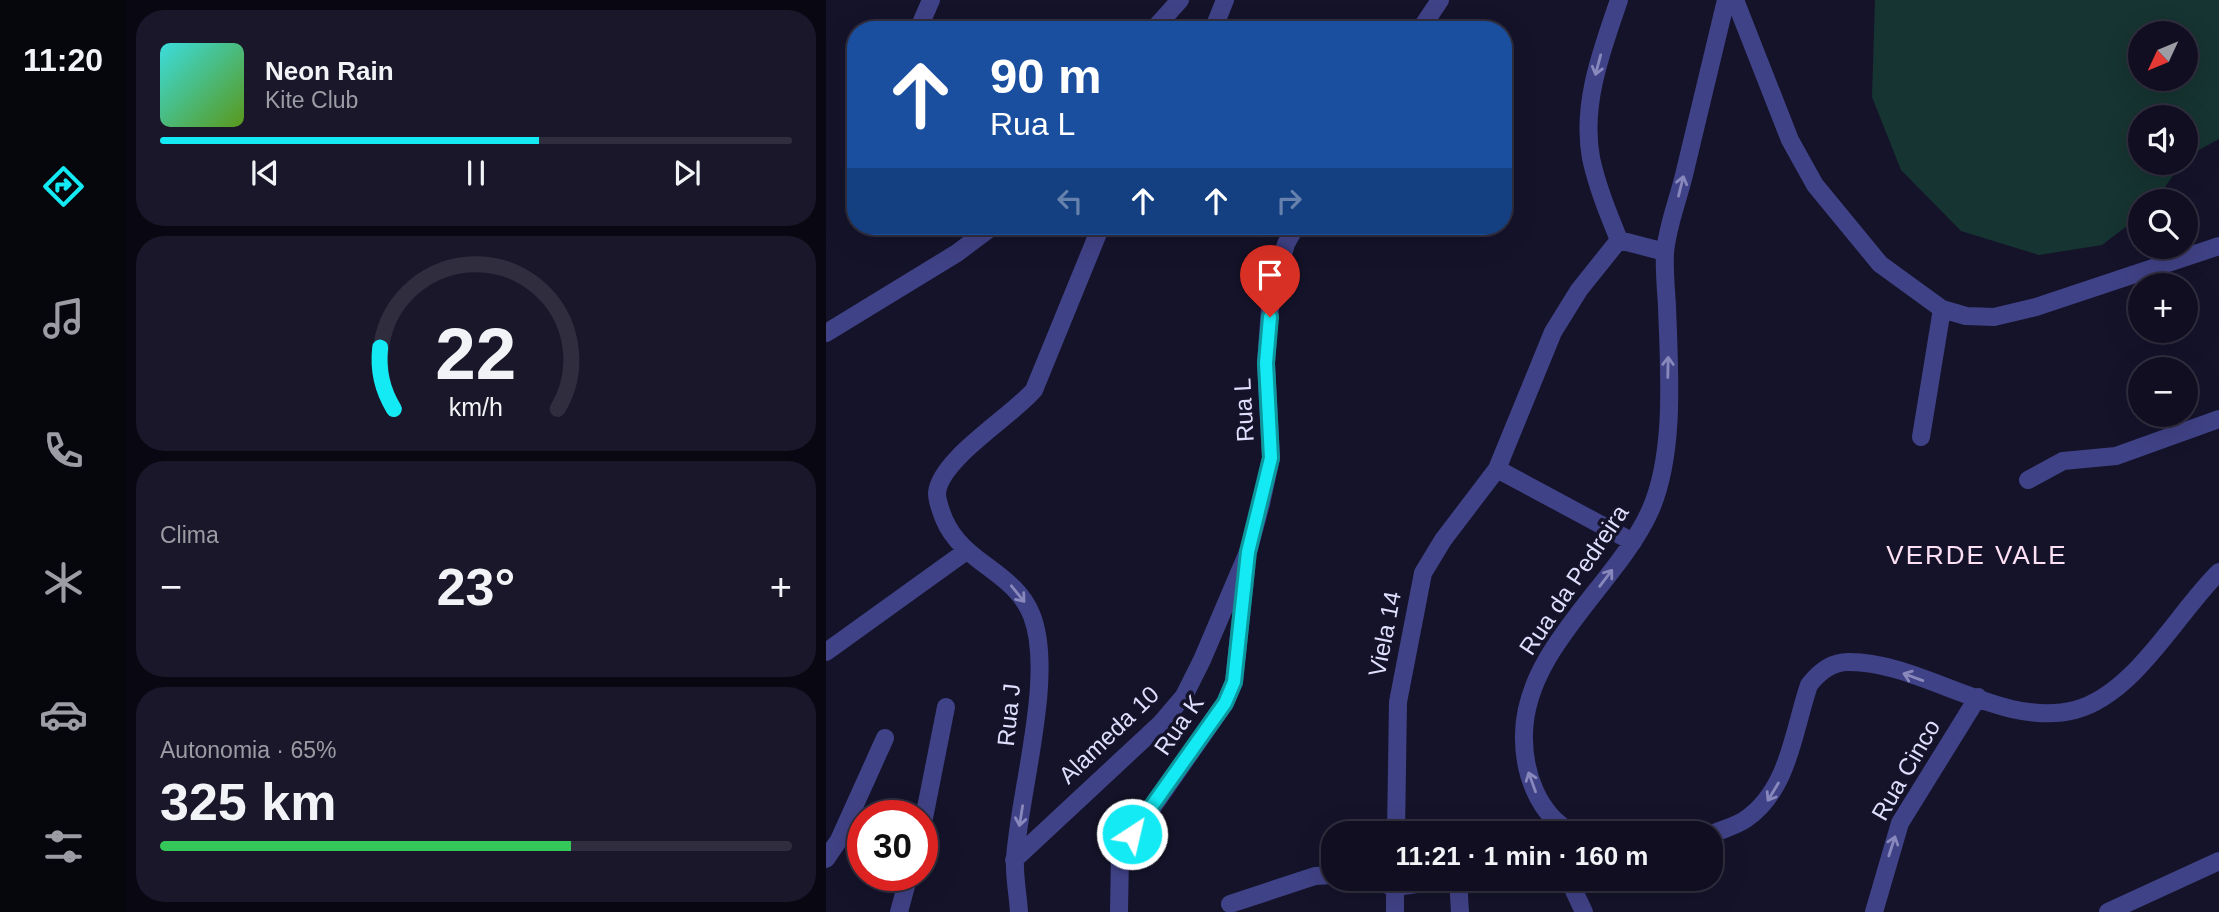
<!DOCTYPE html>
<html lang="pt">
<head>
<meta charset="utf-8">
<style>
	body { margin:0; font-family:Arial,sans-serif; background:#191729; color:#f1f3f6; height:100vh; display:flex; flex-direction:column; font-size:26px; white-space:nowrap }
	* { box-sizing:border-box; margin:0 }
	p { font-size:23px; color:#9c9ca5 }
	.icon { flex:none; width:38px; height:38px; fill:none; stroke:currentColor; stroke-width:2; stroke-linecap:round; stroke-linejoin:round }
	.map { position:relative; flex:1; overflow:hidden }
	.panel { display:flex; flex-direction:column; gap:10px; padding:10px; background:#090812; width:700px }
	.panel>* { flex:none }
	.top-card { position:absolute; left:21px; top:21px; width:665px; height:214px; border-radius:28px; box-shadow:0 7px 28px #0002,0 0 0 2px #302e3e; background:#1a4fa0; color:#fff; overflow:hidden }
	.needle { width:46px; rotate:226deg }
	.fabs { position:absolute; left:1302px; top:21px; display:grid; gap:14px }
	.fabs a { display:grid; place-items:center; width:70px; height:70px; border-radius:50%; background:#100e20; box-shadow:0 7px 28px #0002,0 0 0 2px #302e3e; font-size:35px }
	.speed { position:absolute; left:21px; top:800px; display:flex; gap:14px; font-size:35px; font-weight:700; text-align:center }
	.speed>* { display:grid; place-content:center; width:91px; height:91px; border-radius:50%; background:#100e20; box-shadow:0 7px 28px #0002,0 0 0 2px #302e3e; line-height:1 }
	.speed .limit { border:10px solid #d22; background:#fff; color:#111 }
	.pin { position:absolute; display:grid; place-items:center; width:60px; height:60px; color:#fff; margin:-72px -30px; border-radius:50% 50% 50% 0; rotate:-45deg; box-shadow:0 0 7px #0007 }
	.pin .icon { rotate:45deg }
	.me { position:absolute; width:77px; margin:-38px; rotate:35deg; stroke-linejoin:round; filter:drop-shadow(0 0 5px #0008) }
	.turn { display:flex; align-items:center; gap:24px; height:147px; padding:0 28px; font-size:32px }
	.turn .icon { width:91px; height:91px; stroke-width:2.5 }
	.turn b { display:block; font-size:49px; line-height:60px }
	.lanes { display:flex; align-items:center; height:66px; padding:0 28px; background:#0003; justify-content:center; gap:35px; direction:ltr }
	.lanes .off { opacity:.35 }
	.big { font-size:52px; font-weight:700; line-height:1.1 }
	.panel .card { flex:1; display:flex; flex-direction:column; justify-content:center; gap:10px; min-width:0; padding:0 24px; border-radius:28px; background:#191729 }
	.panel .dial { align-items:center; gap:0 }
	.dial svg { height:182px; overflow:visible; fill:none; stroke:#302e3e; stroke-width:7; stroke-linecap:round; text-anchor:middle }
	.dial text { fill:#f1f3f6; stroke:none }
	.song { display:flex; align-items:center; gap:21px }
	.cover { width:84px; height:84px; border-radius:10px; background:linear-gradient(135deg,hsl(180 70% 55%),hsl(90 70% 35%)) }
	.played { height:7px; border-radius:4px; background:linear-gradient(90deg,#14eaf3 60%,#302e3e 60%) }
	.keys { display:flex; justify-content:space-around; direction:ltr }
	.heat { display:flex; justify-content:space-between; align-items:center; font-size:38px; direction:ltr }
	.charge { height:10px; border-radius:5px; background:linear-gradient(90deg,#34c759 65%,#302e3e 0) }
	.trip { position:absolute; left:495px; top:821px; width:402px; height:70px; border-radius:28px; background:#100e20; box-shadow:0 7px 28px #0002,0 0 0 2px #302e3e; font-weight:700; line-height:70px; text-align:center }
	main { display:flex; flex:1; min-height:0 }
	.tabs { display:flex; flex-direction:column; width:126px; justify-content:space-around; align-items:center; background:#06060d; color:#9c9ca5 }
	.tabs .icon { width:49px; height:49px }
	.tabs .current { color:#14eaf3 }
	.tabs b { font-size:32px; color:#f1f3f6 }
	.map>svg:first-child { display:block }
	.green { fill:#163431; fill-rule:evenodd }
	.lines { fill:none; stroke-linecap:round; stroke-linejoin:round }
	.minor { stroke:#404287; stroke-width:18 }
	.oneway { stroke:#8888bc }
	.route-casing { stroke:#0d989e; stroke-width:18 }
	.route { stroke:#14eaf3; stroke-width:12 }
	.labels { text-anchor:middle; stroke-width:7; stroke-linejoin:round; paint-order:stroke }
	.street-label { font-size:24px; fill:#dfdefd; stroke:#15132a }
	.neighbourhood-label { font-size:26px; letter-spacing:2px; fill:#fde0f4; stroke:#15132a }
</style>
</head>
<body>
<main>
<nav class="tabs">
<b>11:20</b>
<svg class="icon current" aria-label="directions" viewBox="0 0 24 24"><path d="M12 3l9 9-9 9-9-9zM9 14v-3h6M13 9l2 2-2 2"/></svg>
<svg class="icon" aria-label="music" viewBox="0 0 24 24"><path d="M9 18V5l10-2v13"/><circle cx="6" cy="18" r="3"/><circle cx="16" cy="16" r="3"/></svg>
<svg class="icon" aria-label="phone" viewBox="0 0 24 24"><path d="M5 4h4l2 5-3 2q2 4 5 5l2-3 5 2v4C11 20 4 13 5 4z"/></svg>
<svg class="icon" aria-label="climate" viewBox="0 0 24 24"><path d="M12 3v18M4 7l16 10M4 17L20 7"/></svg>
<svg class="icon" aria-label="car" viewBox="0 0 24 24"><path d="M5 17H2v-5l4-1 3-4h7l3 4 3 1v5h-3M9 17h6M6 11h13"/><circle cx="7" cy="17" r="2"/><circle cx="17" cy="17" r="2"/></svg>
<svg class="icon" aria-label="filters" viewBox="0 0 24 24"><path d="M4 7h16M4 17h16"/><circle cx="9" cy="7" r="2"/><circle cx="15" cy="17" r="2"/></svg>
</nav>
<section class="panel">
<div class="card">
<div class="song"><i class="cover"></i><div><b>Neon Rain</b><p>Kite Club</p></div></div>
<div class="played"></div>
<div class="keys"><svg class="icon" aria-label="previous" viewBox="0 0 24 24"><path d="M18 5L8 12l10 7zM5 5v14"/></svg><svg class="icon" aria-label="pause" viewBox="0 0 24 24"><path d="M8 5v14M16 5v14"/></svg><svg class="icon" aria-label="next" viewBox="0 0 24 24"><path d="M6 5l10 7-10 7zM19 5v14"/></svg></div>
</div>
<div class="card dial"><svg viewBox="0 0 100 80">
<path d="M14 69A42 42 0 1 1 86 69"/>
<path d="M14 69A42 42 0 0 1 8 42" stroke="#14eaf3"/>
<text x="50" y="56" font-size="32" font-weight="700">22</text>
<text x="50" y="72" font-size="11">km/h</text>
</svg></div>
<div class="card"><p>Clima</p>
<div class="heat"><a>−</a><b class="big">23°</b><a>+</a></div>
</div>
<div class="card"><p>Autonomia · 65%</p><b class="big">325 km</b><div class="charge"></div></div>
</section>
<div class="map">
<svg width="1393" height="912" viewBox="0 0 1393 912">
	<rect width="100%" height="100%" fill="#15132a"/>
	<path class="green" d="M1049 0H1393V139L1360 157V117H1314V163H1356L1329 201H1314V216L1276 245 1213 255 1135 231 1075 170 1046 97ZM1314 33H1360V79H1314Z"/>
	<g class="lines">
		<path class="minor" d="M909 0 964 140 989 185 1054 264 1116 309 1140 316 1168 317 1210 307 1393 246
			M92 30 105 0
			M327 30 354 0
			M387 30 399 0
			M594 30 614 0
			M793 240C782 213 771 186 765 158 755 104 776 50 793 0
			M0 333 131 253 167 226
			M1095 437 1116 309
			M671 469 807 542
			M1202 480 1237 461 1290 456 1393 419
			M0 652 139 552
			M96 828 120 707
			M570 833 572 702 597 573 617 540 671 469 727 332 753 290 793 240 839 252
			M747 833C712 815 697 772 698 734 699 649 791 584 824 511 850 453 843 368 841 306 840 289 838 270 839 253 841 227 852 200 858 175 872 117 886 58 900 0
			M886 834C897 829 910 826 920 819 963 789 967 732 983 685 993 672 1005 662 1022 662 1095 661 1175 729 1249 710 1309 694 1351 613 1393 572
			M0 859 13 840 59 738
			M188 860 335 723 358 696 376 660 422 552 435 504 445 458 440 363 445 295 460 244 470 226
			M537 878 569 887 635 878
			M569 878V912
			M742 878 758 912
			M632 879 634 912
			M404 904 489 876 508 875
			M73 912 83 875
			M193 912C192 895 188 876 189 859 193 793 229 676 206 616 189 571 137 564 118 519 115 511 111 502 111 493 114 459 185 417 208 390L275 226
			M293 912 294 854 399 703 408 682 420 569
			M1048 912 1074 823 1152 697
			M1282 912 1393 861"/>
	</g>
	<defs><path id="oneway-shaft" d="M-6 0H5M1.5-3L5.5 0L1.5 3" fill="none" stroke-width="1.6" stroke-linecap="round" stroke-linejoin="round" transform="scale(1.75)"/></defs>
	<g class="oneway">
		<use href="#oneway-shaft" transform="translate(772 65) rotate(105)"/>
		<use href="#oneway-shaft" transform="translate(855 186) rotate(-76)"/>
		<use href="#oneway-shaft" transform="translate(842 367) rotate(-89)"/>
		<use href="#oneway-shaft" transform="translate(780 578) rotate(-53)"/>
		<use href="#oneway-shaft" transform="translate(192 594) rotate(51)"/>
		<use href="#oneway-shaft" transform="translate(1087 677) rotate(-160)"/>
		<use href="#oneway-shaft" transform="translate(706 782) rotate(-110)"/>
		<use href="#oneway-shaft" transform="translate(947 792) rotate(121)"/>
		<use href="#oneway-shaft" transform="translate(195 816) rotate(99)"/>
		<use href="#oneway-shaft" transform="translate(1066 846) rotate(-72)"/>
	</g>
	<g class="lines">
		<g class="route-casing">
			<path id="route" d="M306 834 399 703 408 682 422 552 445 458 440 363 444 317"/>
		</g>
		<use href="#route" class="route"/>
	</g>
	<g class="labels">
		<g class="street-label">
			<text transform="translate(418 410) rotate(-93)" y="8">Rua L</text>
			<text transform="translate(748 580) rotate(-56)" y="8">Rua da Pedreira</text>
			<text transform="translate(559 634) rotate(-79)" y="8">Viela 14</text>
			<text transform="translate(183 715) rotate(-84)" y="8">Rua J</text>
			<text transform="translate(353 725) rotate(-55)" y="8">Rua K</text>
			<text transform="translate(283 735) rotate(-44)" y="8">Alameda 10</text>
			<text transform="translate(1080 770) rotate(-60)" y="8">Rua Cinco</text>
		</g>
		<g class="neighbourhood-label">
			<text x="1151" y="564">VERDE VALE</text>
		</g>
	</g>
</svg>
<div class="fabs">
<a><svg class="needle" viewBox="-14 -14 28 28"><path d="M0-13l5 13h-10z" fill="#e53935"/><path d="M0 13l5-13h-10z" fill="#9c9ca5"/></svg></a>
<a><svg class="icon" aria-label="sound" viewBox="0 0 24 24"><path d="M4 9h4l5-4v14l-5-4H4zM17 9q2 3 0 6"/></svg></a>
<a><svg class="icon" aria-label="search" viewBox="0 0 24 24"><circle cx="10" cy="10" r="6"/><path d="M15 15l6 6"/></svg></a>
<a>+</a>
<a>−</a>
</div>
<div class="speed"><div class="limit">30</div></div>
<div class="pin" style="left:444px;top:317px;background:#d93025"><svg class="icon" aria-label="arrive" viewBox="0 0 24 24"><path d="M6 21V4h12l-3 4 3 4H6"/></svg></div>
<svg class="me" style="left:306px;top:834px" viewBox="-20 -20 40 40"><circle r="17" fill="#14eaf3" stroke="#fff" stroke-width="3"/><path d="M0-11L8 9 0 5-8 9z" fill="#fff"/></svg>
<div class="trip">11:21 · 1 min · 160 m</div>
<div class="top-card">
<div class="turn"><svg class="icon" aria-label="ahead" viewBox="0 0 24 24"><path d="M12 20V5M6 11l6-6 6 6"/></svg><div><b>90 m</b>Rua L</div></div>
<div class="lanes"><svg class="icon off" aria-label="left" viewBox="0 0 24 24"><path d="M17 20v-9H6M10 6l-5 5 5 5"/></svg><svg class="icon" aria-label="ahead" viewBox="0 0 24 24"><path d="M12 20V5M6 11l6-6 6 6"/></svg><svg class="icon" aria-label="ahead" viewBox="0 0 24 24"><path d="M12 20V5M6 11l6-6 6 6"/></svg><svg class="icon off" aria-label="right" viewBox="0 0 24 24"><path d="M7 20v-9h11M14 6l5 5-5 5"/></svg></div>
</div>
</div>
</main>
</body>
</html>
